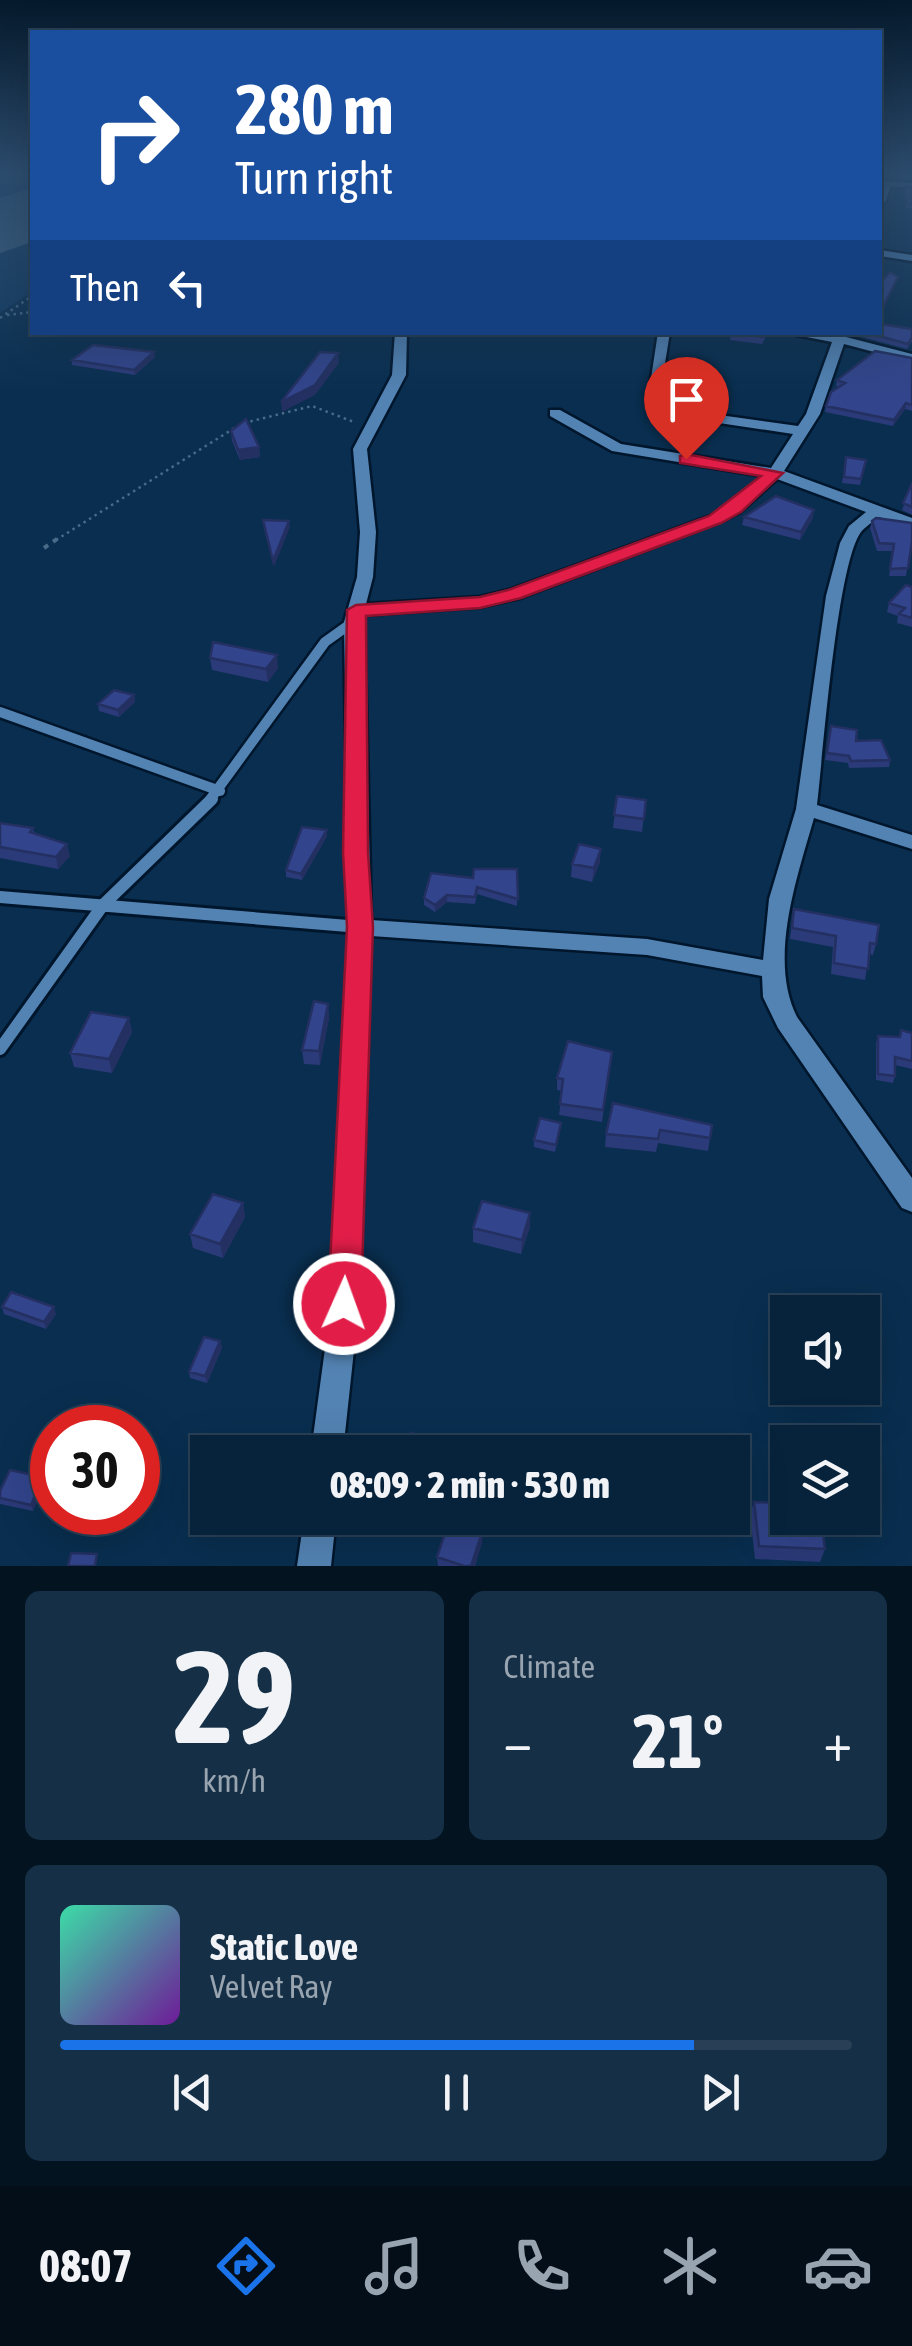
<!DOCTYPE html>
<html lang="en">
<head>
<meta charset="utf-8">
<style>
	body { margin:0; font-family:"Asap Condensed",sans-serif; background:#152f46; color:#f1f3f6; height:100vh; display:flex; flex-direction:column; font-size:38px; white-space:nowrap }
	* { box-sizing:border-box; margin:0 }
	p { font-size:32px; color:#98a4af }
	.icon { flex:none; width:55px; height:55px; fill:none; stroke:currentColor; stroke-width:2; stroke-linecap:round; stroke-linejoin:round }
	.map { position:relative; height:1566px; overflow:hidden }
	.drawer { display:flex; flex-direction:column; gap:25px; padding:25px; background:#041320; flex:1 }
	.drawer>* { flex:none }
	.guide { position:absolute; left:30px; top:30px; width:852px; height:305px; border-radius:0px; box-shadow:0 10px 40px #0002,0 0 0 2px #283f55; background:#1a4fa0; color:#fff; overflow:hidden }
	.controls { position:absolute; left:770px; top:1295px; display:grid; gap:20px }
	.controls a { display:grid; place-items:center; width:110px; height:110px; border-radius:0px; background:#07223b; box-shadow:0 10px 40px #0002,0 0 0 2px #283f55; font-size:50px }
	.speed { position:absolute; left:30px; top:1405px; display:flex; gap:20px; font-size:50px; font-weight:700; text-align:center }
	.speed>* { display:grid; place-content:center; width:130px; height:130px; border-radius:50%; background:#07223b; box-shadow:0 10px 40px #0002,0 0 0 2px #283f55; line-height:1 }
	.speed .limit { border:15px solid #d22; background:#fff; color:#111 }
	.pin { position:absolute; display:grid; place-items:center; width:85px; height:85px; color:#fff; margin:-102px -42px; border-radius:50% 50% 50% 0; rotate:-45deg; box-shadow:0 0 10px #0007 }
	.pin .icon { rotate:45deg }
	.me { position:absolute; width:110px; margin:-55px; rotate:2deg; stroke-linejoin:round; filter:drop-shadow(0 0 8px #0008) }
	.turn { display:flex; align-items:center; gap:35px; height:210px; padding:0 40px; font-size:45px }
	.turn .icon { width:130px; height:130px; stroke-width:2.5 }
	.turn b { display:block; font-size:70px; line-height:85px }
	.then { display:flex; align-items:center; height:95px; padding:0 40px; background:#0003; gap:20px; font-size:38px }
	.big { font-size:75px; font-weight:800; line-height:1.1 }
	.drawer .card { flex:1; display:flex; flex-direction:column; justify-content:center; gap:15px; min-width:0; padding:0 35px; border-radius:15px; background:#152f46 }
	.drawer .dial { align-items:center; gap:0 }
	.dial b { font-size:130px; line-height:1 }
	.song { display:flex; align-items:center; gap:30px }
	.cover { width:120px; height:120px; border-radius:15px; background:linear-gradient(135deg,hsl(160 70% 55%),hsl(280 70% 35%)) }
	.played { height:10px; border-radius:5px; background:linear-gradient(90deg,#1a73e8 80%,#283f55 80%) }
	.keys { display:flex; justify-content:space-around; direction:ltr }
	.heat { display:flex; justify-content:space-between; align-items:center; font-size:55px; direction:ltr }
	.drawer .tiles { flex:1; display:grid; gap:25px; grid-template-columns:1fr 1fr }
	.card:last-child { grid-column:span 2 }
	.trip { position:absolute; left:190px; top:1435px; width:560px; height:100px; border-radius:0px; background:#07223b; box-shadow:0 10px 40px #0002,0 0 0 2px #283f55; font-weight:800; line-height:100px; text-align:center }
	.dock { display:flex; height:160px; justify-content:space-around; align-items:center; background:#030e18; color:#98a4af }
	.dock .icon { width:70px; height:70px }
	.dock .on { color:#1a73e8 }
	.dock b { font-size:45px; color:#f1f3f6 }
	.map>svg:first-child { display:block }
	.built { fill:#0f395f }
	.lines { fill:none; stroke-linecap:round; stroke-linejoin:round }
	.runway { fill:#426482; fill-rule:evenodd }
	.service-far1-casing { stroke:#00162c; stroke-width:15 }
	.service-casing { stroke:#00162c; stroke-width:18 }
	.minor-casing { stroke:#00162c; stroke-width:5 }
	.path-far1 { stroke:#496a89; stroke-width:2.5; stroke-dasharray:2.5 4; stroke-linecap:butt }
	.path { stroke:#496a89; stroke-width:4; stroke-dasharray:5 6; stroke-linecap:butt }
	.service-far1 { stroke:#5383b3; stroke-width:10 }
	.service { stroke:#5383b3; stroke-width:12 }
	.minor { fill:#5383b3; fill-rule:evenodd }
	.wall { fill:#2b3a78 }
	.shaded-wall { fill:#233061 }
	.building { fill:#32448b; stroke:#233061; stroke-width:2.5 }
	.route { fill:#e11d48; stroke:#92132f; stroke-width:2.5 }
</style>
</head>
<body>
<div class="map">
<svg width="912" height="1566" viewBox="0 0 912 1566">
	<rect width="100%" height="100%" fill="#092e4f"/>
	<path class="built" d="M0 175H32V292L0 313Z"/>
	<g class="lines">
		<path class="runway" d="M32 188V242L0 253V198Z"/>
		<g class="service-far1-casing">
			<path id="service-far1" d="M0 712 220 791
				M209 801 325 642 353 622"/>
		</g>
		<g class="service-casing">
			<path id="service" d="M0 897 360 927
				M0 1049 103 905 212 799"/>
		</g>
		<g class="minor-casing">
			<path id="minor" d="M885 181 912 183V189L891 186 885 202 880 205V190Z
				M880 250 912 255V261L880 256Z
				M395 332H407L406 375 367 449 376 532 373 577 366 604 480 597 509 590 710 516 730 506 763 476 612 451 550 416V410H560L621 444 771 468 793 434 659 414 647 405 658 332H670L659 401 663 407 798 426 806 414 832 342 781 332H848L846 337 912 354V362L844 344 820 414 784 471 912 518V528L879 517C874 521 866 526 861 532 837 564 823 755 817 805L912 835V849L814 818C797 878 768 959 797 1017L912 1178V1212L902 1208 778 1028 763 997 762 976 647 955 371 936 359 1304 343 1452H311L331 1304 349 927 344 622 357 577 360 532 353 449 392 375ZM777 479 866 512 849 526 840 543 826 596 796 809 769 899 763 960 647 939 371 920 364 615 480 607 520 598 720 522 740 512Z
				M304 1518H336L331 1566H297Z"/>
		</g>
		<path class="path-far1" d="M7 315 32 312
			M0 318 32 296
			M244 423 312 406 354 422
			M56 540 236 427"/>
		<path class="path" d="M44 548 60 537"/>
		<use href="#service-far1" class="service-far1"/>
		<use href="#service" class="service"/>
		<use href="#minor" class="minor"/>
	</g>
	<path class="wall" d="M893 175H912V180L895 178Z
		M903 187H912V209L906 208 903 191Z
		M912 329V341L907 349 851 334V332H880Z
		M731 332H768L762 344 730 340Z
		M155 357 135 375 72 365V360Z
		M912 358V411L905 409 893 426 825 412 826 406 839 387 836 386 837 380Z
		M231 431 259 447 260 457 240 460 232 441Z
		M846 457 866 460 860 485 842 483Z
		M912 483V515L902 510Z
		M744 517 813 518 800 540 742 525Z
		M872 521 912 541 906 576H889L893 551H877L870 528Z
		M912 587V627L897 623 898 616 887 612 889 603Z
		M210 658 278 668 268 682 212 670Z
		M134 695 135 702 119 717 99 711 98 704Z
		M831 726 890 760 889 767 849 768 848 763 825 760Z
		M617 796 646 800 642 832 613 828Z
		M0 823 33 828 34 834 70 856 58 869 0 858Z
		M327 836 302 880 286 877V870Z
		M600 862 592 882 571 877 572 864Z
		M517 869V906L477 894 475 904 447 902 435 912 424 905V898L473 878Z
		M794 909 876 944 873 955 869 954 865 980 831 974 833 947 790 939Z
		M328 1004 329 1018 320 1065 304 1064 302 1050Z
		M129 1018 132 1032 112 1073 74 1067 70 1053Z
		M901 1030 912 1033V1069L895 1065V1076L893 1083 876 1080V1043L878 1036 899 1037Z
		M612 1052 602 1122 559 1115 562 1091 557 1090V1078Z
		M712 1125 708 1151 658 1143 656 1152 605 1147 606 1134Z
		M560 1130 555 1152 534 1147V1140Z
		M243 1203 245 1217 223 1258 193 1248 190 1234Z
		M530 1213V1227L521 1254 473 1242V1228Z
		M2 1307 56 1314 46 1329 4 1314Z
		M220 1341 222 1348 207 1383 190 1378 189 1372Z
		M45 1483 33 1511 0 1504V1491Z
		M754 1502 825 1549 820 1562 755 1559 750 1514Z
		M389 1518H444L439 1535 389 1523Z
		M482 1542 475 1566H438L437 1557Z"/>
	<path class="shaded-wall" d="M154 352 155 357 135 375 134 370Z
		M338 353 339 363 315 395 282 412 281 402Z
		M906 403 905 409 893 426 894 420Z
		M259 447 260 457 240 460 238 450Z
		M814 510 813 518 800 540 801 532Z
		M289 521 290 527 274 567 273 561Z
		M277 655 278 668 268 682 266 669Z
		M134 695 135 702 119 717 118 710Z
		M327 830V836L302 880 301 874Z
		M67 844 70 856 58 869 56 857Z
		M601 849 600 862 592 882 594 868Z
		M447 895V902L435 912V905Z
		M328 1004 329 1018 320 1065 319 1051Z
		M129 1018 132 1032 112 1073 109 1059Z
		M243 1203 245 1217 223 1258 220 1244Z
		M530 1213V1227L521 1254 522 1240Z
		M54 1307 56 1314 46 1329 44 1322Z
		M220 1341 222 1348 207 1383 205 1376Z
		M43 1477 45 1483 33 1511 31 1505Z
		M440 1518H444L439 1535V1523Z
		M483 1530 482 1542 475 1566H471Z"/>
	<path class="building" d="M903 187H912V204H907Z
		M890 272 898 277 880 313V283Z
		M880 324 912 329V337L908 344 864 332H880Z
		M731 332H766L763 337Z
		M93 345 154 352 134 370 72 360Z
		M875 351 912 358V405L906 403 894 420 826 406 831 392 845 383 837 380Z
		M320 352 338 353 315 385 281 402Z
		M246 419 259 447 238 450 231 431Z
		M846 457 866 460 861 479 844 477Z
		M912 483V507L903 503Z
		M776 496 814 510 801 532 744 517Z
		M876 518 912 523V541L908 568 890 569 894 544 879 543 872 521Z
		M263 520 289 521 273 561Z
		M906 585 912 587V618L899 614 905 608 889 603Z
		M213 642 277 655 266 669 210 658Z
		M114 690 134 695 118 710 98 704Z
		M831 726 857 730 856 741 881 740 890 760 851 761 849 756 827 753Z
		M617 796 646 800 644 819 614 815Z
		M0 823 33 828 30 832 67 844 56 857 0 847Z
		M302 827 327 830 301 874 286 870Z
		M579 844 601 849 594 868 572 864Z
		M474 869H517L518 899 477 887 475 897 447 895 435 905 424 898 431 873 473 878Z
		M794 909 879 925 876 944 870 943 868 969 834 963 836 936 792 928Z
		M314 1001 328 1004 319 1051 302 1050Z
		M91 1012 129 1018 109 1059 70 1053Z
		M901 1030 912 1033V1061L895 1057V1076L878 1074V1036L900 1037Z
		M568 1041 612 1052 603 1110 560 1104 563 1079 557 1078Z
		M613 1103 712 1125 710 1138 660 1130 658 1139 606 1134Z
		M540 1118 561 1123 556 1145 534 1140Z
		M213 1194 243 1203 220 1244 190 1234Z
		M482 1201 530 1213 522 1240 473 1228Z
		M11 1292 54 1307 44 1322 2 1307Z
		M204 1337 220 1341 205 1376 189 1372Z
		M411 1433 459 1445 457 1452H405Z
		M10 1470 43 1477 31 1505 0 1498V1491Z
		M754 1502 788 1503V1518H821L825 1549 759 1546Z
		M419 1518H440L439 1523Z
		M450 1518 483 1530 471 1566H464L437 1557Z
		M71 1553 97 1554 95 1566H68Z"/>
	<linearGradient id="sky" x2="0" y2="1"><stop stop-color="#05192b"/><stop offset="0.44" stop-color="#2c4c6e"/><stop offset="1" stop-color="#2c4c6e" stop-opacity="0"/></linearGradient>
	<rect width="912" height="395" fill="url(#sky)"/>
	<path class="route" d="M686 454 783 473 741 512 721 523 521 598 480 608 366 616 368 852 373 927 361 1304 356 1315 344 1319 333 1315 328 1304 347 927 343 852 347 610 356 605 480 597 508 590 709 516 761 476 680 463V456Z"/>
</svg>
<div class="controls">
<a><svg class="icon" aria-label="sound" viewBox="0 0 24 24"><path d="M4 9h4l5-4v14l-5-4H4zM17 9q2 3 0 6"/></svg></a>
<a><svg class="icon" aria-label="layers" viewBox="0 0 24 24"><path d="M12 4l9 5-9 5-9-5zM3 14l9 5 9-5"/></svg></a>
</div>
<div class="speed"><div class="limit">30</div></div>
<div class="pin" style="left:686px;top:459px;background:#d93025"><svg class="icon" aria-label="arrive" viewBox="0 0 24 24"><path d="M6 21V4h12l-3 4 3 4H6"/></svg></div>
<svg class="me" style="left:344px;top:1304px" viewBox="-20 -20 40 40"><circle r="17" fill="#e11d48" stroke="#fff" stroke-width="3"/><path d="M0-11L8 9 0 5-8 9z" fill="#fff"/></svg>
<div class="trip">08:09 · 2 min · 530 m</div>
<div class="guide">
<div class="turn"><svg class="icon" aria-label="right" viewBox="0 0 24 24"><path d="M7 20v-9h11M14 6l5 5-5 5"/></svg><div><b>280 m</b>Turn right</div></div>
<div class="then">Then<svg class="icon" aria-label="left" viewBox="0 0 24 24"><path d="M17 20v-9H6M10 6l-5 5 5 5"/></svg></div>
</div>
</div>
<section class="drawer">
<div class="tiles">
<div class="card dial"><b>29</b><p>km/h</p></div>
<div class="card"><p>Climate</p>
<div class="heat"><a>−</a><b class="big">21°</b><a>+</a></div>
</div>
<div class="card">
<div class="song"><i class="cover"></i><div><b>Static Love</b><p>Velvet Ray</p></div></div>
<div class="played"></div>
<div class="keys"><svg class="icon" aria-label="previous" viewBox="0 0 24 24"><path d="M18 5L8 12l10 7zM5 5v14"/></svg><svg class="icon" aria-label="pause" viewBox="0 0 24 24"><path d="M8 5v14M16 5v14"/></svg><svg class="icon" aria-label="next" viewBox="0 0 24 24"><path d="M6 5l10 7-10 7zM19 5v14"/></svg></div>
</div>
</div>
</section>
<nav class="dock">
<b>08:07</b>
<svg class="icon on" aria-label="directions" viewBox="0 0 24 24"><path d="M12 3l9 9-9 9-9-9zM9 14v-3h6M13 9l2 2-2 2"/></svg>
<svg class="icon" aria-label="music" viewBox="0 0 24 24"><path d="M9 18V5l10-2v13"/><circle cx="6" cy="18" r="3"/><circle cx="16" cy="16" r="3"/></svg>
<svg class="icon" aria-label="phone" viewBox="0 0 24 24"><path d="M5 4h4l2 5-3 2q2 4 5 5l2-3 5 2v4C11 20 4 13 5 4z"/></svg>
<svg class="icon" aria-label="climate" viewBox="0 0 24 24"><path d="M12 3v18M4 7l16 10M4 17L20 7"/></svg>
<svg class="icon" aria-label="car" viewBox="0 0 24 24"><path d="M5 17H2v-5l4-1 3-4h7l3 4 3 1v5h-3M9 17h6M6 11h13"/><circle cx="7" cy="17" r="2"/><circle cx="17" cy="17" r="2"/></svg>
</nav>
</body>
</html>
